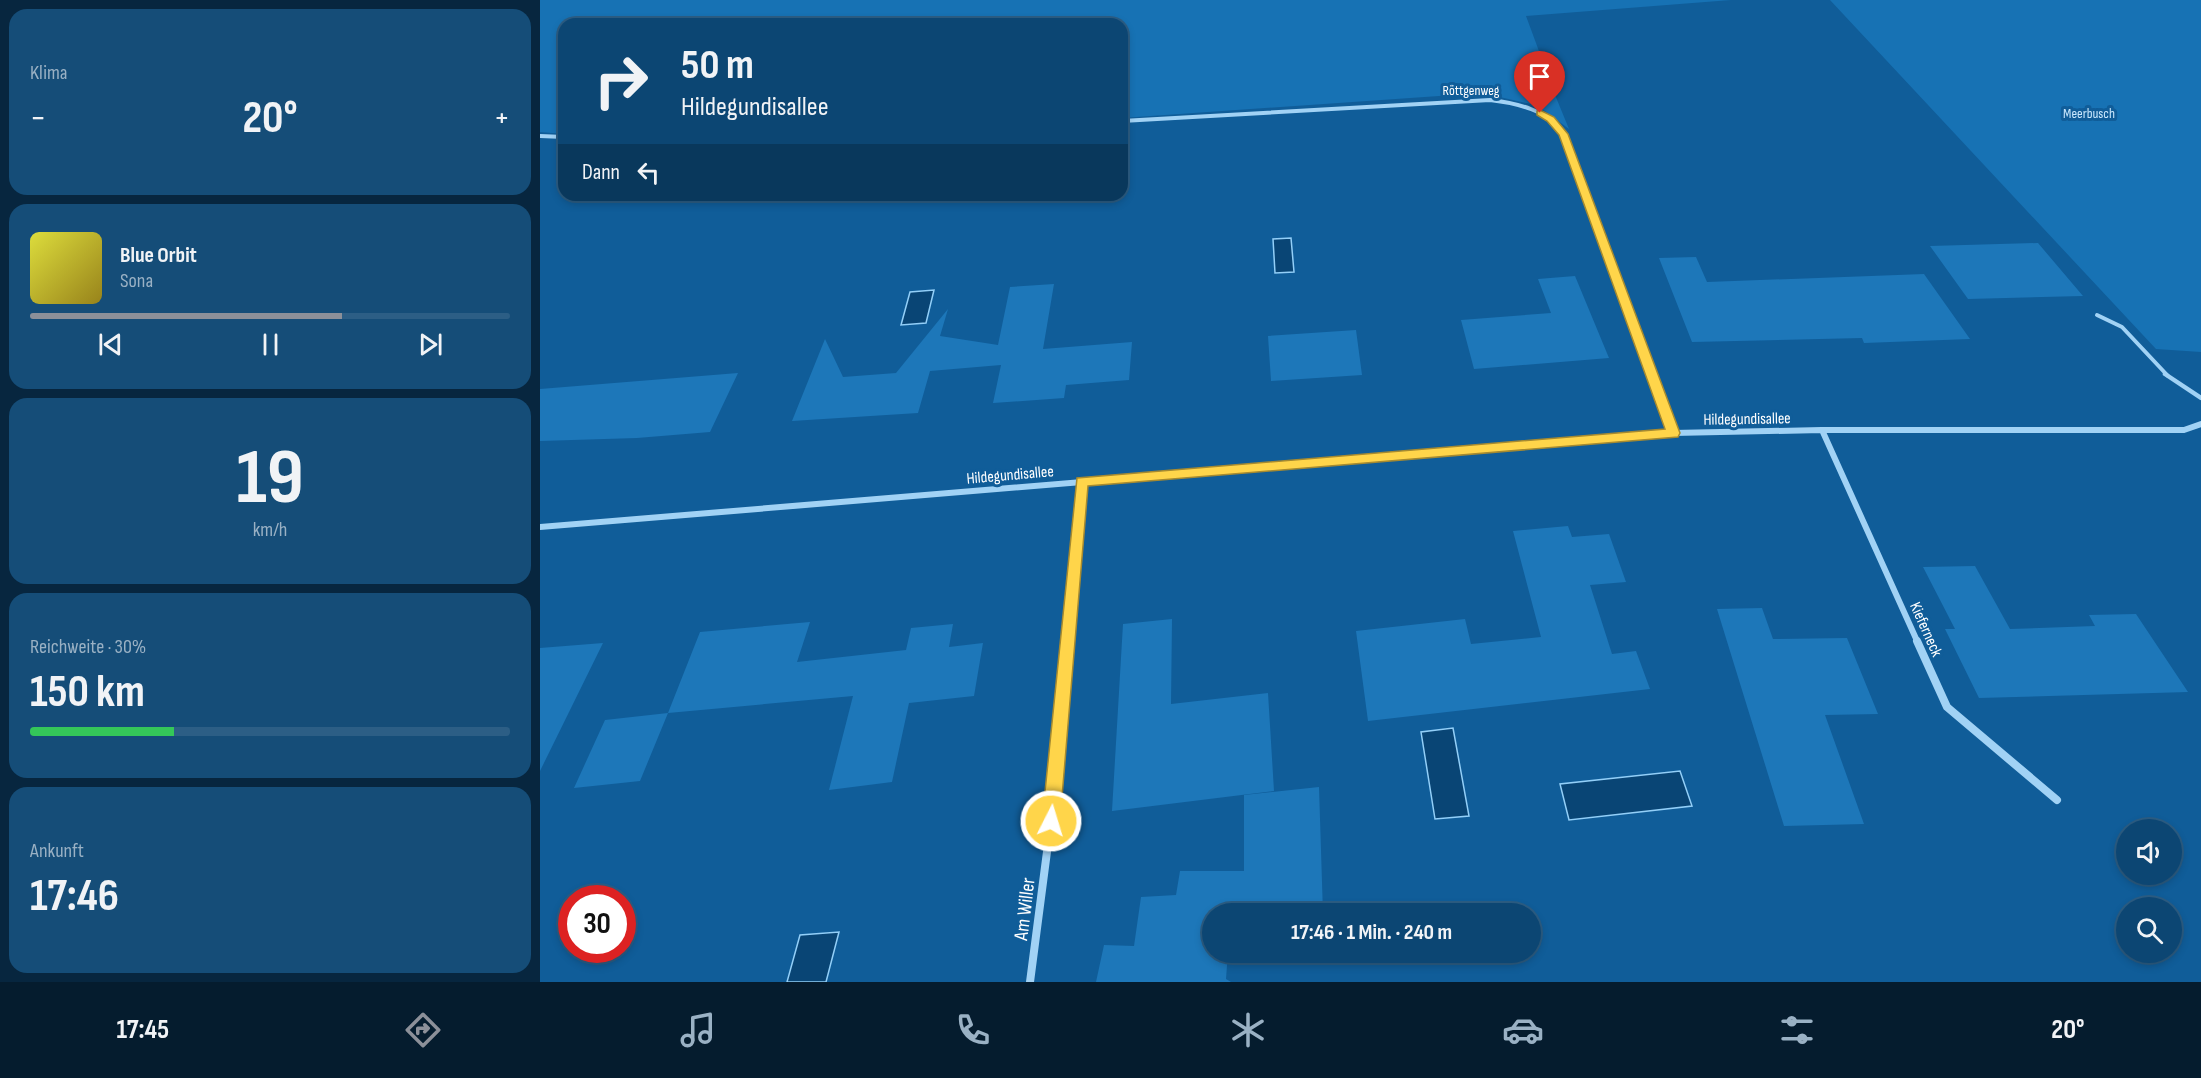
<!DOCTYPE html>
<html lang="de">
<head>
<meta charset="utf-8">
<style>
	body { margin:0; font-family:"Sofia Sans Condensed",sans-serif; background:#154d78; color:#f1f3f6; height:100vh; display:flex; flex-direction:column; font-size:22px; white-space:nowrap }
	* { box-sizing:border-box; margin:0 }
	p { font-size:20px; color:#9ab1c4 }
	.icon { flex:none; width:33px; height:33px; fill:none; stroke:currentColor; stroke-width:2; stroke-linecap:round; stroke-linejoin:round }
	.map { position:relative; flex:1; overflow:hidden }
	.details { display:flex; flex-direction:column; gap:9px; padding:9px; background:#07263f; width:540px }
	.details>* { flex:none }
	.hud { position:absolute; left:18px; top:18px; width:570px; height:183px; border-radius:18px; box-shadow:0 3px 9px #0003,0 0 0 2px #2c5e85; background:#0c4673; color:#f1f3f6; overflow:hidden }
	.buttons { position:absolute; left:1576px; top:819px; display:grid; gap:12px }
	.buttons a { display:grid; place-items:center; width:66px; height:66px; border-radius:50%; background:#0c4673; box-shadow:0 3px 9px #0003,0 0 0 2px #2c5e85; font-size:30px }
	.speed { position:absolute; left:18px; top:885px; display:flex; gap:12px; font-size:30px; font-weight:700; text-align:center }
	.speed>* { display:grid; place-content:center; width:78px; height:78px; border-radius:50%; background:#0c4673; box-shadow:0 3px 9px #0003,0 0 0 2px #2c5e85; line-height:1 }
	.speed .limit { border:9px solid #d22; background:#fff; color:#111 }
	.pin { position:absolute; display:grid; place-items:center; width:51px; height:51px; color:#fff; margin:-62px -26px; border-radius:50% 50% 50% 0; rotate:-45deg; box-shadow:0 0 6px #0007 }
	.pin .icon { rotate:45deg }
	.me { position:absolute; width:66px; margin:-33px; rotate:5deg; stroke-linejoin:round; filter:drop-shadow(0 0 4px #0008) }
	.turn { display:flex; align-items:center; gap:21px; height:126px; padding:0 24px; font-size:27px }
	.turn .icon { width:78px; height:78px; stroke-width:2.5 }
	.turn b { display:block; font-size:42px; line-height:51px }
	.then { display:flex; align-items:center; height:57px; padding:0 24px; background:#0003; gap:12px; font-size:22px }
	.big { font-size:45px; font-weight:700; line-height:1.1 }
	.details .tile { flex:1; display:flex; flex-direction:column; justify-content:center; gap:9px; min-width:0; padding:0 21px; border-radius:18px; background:#154d78 }
	.details .dial { align-items:center; gap:0 }
	.dial b { font-size:78px; line-height:1 }
	.song { display:flex; align-items:center; gap:18px }
	.cover { width:72px; height:72px; border-radius:9px; background:linear-gradient(135deg,hsl(60 70% 55%),hsl(50 70% 35%)) }
	.played { height:6px; border-radius:3px; background:linear-gradient(90deg,#8c9099 65%,#2c5e85 65%) }
	.keys { display:flex; justify-content:space-around; direction:ltr }
	.heat { display:flex; justify-content:space-between; align-items:center; font-size:33px; direction:ltr }
	.charge { height:9px; border-radius:4px; background:linear-gradient(90deg,#34c759 30%,#2c5e85 0) }
	.trip { position:absolute; left:662px; top:903px; width:339px; height:60px; border-radius:30px; background:#0c4673; box-shadow:0 3px 9px #0003,0 0 0 2px #2c5e85; font-weight:700; line-height:60px; text-align:center }
	.tabs { display:flex; height:96px; justify-content:space-around; align-items:center; background:#051c2e; color:#9ab1c4 }
	.tabs .icon { width:42px; height:42px }
	.tabs .on { color:#8c9099 }
	.tabs b { font-size:27px; color:#f1f3f6 }
	main { display:flex; flex:1; min-height:0 }
	.map>svg:first-child { display:block }
	.green { fill:#1772b4 }
	.water { fill:#094575; stroke:#93cff8; stroke-width:1.5 }
	.building { fill:#1d77b9 }
	.lines { fill:none; stroke-linecap:round; stroke-linejoin:round }
	.lane-far1 { stroke:#a1d2f5; stroke-width:4 }
	.lane { stroke:#a1d2f5; stroke-width:4.5 }
	.street-far3 { stroke:#a1d2f5; stroke-width:4 }
	.street-far2 { stroke:#a1d2f5; stroke-width:4.5 }
	.street-far1 { stroke:#a1d2f5; stroke-width:6 }
	.street { stroke:#a1d2f5; stroke-width:8 }
	.route { fill:#ffd54a; stroke:#a68a30; stroke-width:1.5 }
	.labels { text-anchor:middle; stroke-width:6; stroke-linejoin:round; paint-order:stroke }
	.far-street-label { font-size:14px; fill:#fff; stroke:#105d99 }
	.far-park-label { font-size:14px; fill:#cae8fe; stroke:#105d99 }
	.street-label { font-size:16px; fill:#fff; stroke:#105d99 }
	.near-street-label { font-size:20px; fill:#fff; stroke:#105d99 }
</style>
</head>
<body>
<main>
<section class="details">
<div class="tile"><p>Klima</p>
<div class="heat"><a>−</a><b class="big">20°</b><a>+</a></div>
</div>
<div class="tile">
<div class="song"><i class="cover"></i><div><b>Blue Orbit</b><p>Sona</p></div></div>
<div class="played"></div>
<div class="keys"><svg class="icon" aria-label="previous" viewBox="0 0 24 24"><path d="M18 5L8 12l10 7zM5 5v14"/></svg><svg class="icon" aria-label="pause" viewBox="0 0 24 24"><path d="M8 5v14M16 5v14"/></svg><svg class="icon" aria-label="next" viewBox="0 0 24 24"><path d="M6 5l10 7-10 7zM19 5v14"/></svg></div>
</div>
<div class="tile dial"><b>19</b><p>km/h</p></div>
<div class="tile"><p>Reichweite · 30%</p><b class="big">150 km</b><div class="charge"></div></div>
<div class="tile"><p>Ankunft</p><b class="big">17:46</b></div>
</section>
<div class="map">
<svg width="1661" height="982" viewBox="0 0 1661 982">
	<rect width="100%" height="100%" fill="#105d99"/>
	<path class="green" d="M0 0H1191L986 16 1013 89 1000 90H1013L1029 129 1005 111 991 104 942 93 582 118V24H24V134L0 132Z
		M1290 0H1661V352L1616 349Z"/>
	<path class="water" d="M751 238 754 272 735 273 733 239Z
		M394 290 386 323 361 325 370 292Z
		M913 728 929 816 895 819 881 732Z
		M1140 771 1152 806 1029 820 1020 784Z
		M299 932 286 982H247L260 935Z"/>
	<path class="building" d="M1498 243 1543 296 1428 299 1390 246Z
		M1156 257 1167 282 1384 274 1430 339 1324 343 1322 338 1152 342 1119 258Z
		M1035 276 1069 358 934 369 921 320 1011 313 998 279Z
		M514 284 503 349 592 342 589 380 526 385 524 398 453 403 461 365 390 371 378 413 252 421 285 339 303 377 356 373 408 309 400 336 458 345 470 287Z
		M816 330 822 375 731 381 728 336Z
		M198 373 170 432 97 438 0 441V389Z
		M1028 526 1032 537 1069 534 1086 582 1050 585 1072 654 1096 651 1110 689 828 721 816 631 925 619 931 644 1001 637 973 531Z
		M1435 566 1470 629 1555 626 1549 615 1596 614 1648 692 1439 698 1405 629H1415L1383 567Z
		M1222 608 1233 639 1307 638 1338 714 1285 715 1324 824 1244 826 1177 609Z
		M632 619 631 704 728 693 734 791 572 811 583 624Z
		M270 622 257 662 366 650 371 628 413 624 409 647 443 643 434 696 369 703 352 782 289 790 313 696 128 713 160 632Z
		M63 643 0 771V648Z
		M128 713 100 781 34 788 65 720Z
		M779 787 783 914H672V952H688L686 979 691 982H556L564 945 594 946 601 897 636 895 640 871H704V795Z"/>
	<g class="lines">
		<path class="lane-far1" d="M1557 315 1582 327 1628 376"/>
		<path class="lane" d="M1625 374 1661 398"/>
		<path class="street-far3" d="M582 121 950 100C976 103 1010 110 1023 135 1028 144 1031 156 1035 166
			M0 136 24 137"/>
		<path class="street-far2" d="M1034 164 1112 376"/>
		<path class="street-far1" d="M1111 374 1133 433
			M1282 430 1378 643
			M0 527 1133 433 1282 430H1644L1661 424
			M527 643 541 481"/>
		<path class="street" d="M1377 641 1407 707 1517 800
			M490 982 511 821 527 641"/>
	</g>
	<path class="route" d="M1000 110 1014 117 1028 134 1140 433 1138 437 548 486 520 821 517 827 511 829 504 827 502 821 537 478 1125 429 1019 135 1007 121 997 115V111Z"/>
	<g class="labels">
		<g class="far-street-label">
			<text x="931" y="95">Röttgenweg</text>
		</g>
		<g class="far-park-label">
			<text x="1549" y="118">Meerbusch</text>
		</g>
		<g class="street-label">
			<text transform="translate(1207 418) rotate(-1)" y="6">Hildegundisallee</text>
			<text transform="translate(470 474) rotate(-5)" y="6">Hildegundisallee</text>
			<text transform="translate(1387 629) rotate(66)" y="6">Kieferneck</text>
		</g>
		<g class="near-street-label">
			<text transform="translate(484 909) rotate(-83)" y="7">Am Willer</text>
		</g>
	</g>
</svg>
<div class="buttons">
<a><svg class="icon" aria-label="sound" viewBox="0 0 24 24"><path d="M4 9h4l5-4v14l-5-4H4zM17 9q2 3 0 6"/></svg></a>
<a><svg class="icon" aria-label="search" viewBox="0 0 24 24"><circle cx="10" cy="10" r="6"/><path d="M15 15l6 6"/></svg></a>
</div>
<div class="speed"><div class="limit">30</div></div>
<div class="pin" style="left:1000px;top:113px;background:#d93025"><svg class="icon" aria-label="arrive" viewBox="0 0 24 24"><path d="M6 21V4h12l-3 4 3 4H6"/></svg></div>
<svg class="me" style="left:511px;top:821px" viewBox="-20 -20 40 40"><circle r="17" fill="#ffd54a" stroke="#fff" stroke-width="3"/><path d="M0-11L8 9 0 5-8 9z" fill="#fff"/></svg>
<div class="trip">17:46 · 1 Min. · 240 m</div>
<div class="hud">
<div class="turn"><svg class="icon" aria-label="right" viewBox="0 0 24 24"><path d="M7 20v-9h11M14 6l5 5-5 5"/></svg><div><b>50 m</b>Hildegundisallee</div></div>
<div class="then">Dann<svg class="icon" aria-label="left" viewBox="0 0 24 24"><path d="M17 20v-9H6M10 6l-5 5 5 5"/></svg></div>
</div>
</div>
</main>
<nav class="tabs">
<b>17:45</b>
<svg class="icon on" aria-label="directions" viewBox="0 0 24 24"><path d="M12 3l9 9-9 9-9-9zM9 14v-3h6M13 9l2 2-2 2"/></svg>
<svg class="icon" aria-label="music" viewBox="0 0 24 24"><path d="M9 18V5l10-2v13"/><circle cx="6" cy="18" r="3"/><circle cx="16" cy="16" r="3"/></svg>
<svg class="icon" aria-label="phone" viewBox="0 0 24 24"><path d="M5 4h4l2 5-3 2q2 4 5 5l2-3 5 2v4C11 20 4 13 5 4z"/></svg>
<svg class="icon" aria-label="climate" viewBox="0 0 24 24"><path d="M12 3v18M4 7l16 10M4 17L20 7"/></svg>
<svg class="icon" aria-label="car" viewBox="0 0 24 24"><path d="M5 17H2v-5l4-1 3-4h7l3 4 3 1v5h-3M9 17h6M6 11h13"/><circle cx="7" cy="17" r="2"/><circle cx="17" cy="17" r="2"/></svg>
<svg class="icon" aria-label="filters" viewBox="0 0 24 24"><path d="M4 7h16M4 17h16"/><circle cx="9" cy="7" r="2"/><circle cx="15" cy="17" r="2"/></svg>
<b>20°</b>
</nav>
</body>
</html>
